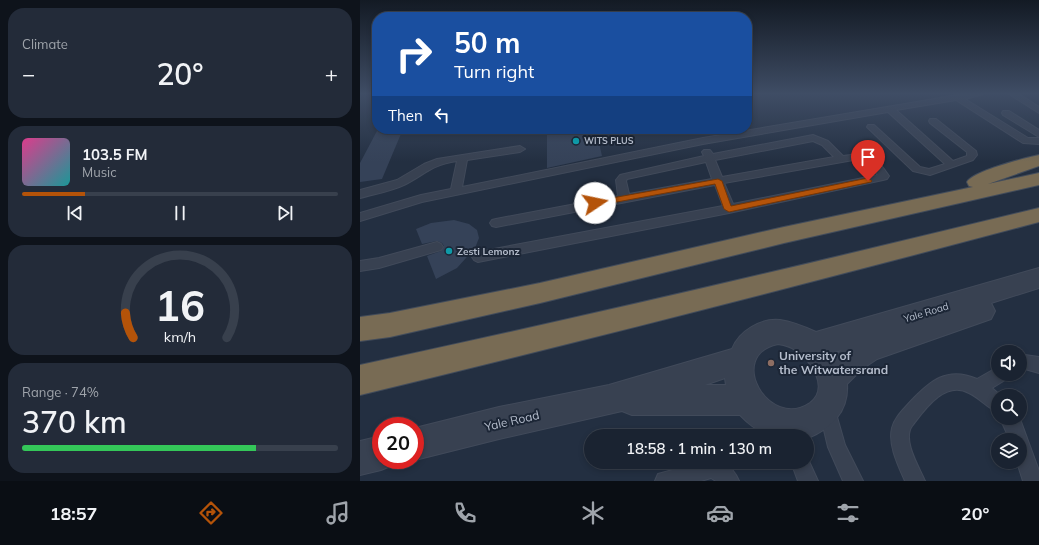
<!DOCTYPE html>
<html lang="en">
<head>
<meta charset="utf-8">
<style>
	body { margin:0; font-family:Mulish,sans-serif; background:#232b39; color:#f1f3f6; height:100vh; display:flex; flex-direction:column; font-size:15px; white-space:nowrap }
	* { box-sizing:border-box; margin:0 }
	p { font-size:13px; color:#9fa4ab }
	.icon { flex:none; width:22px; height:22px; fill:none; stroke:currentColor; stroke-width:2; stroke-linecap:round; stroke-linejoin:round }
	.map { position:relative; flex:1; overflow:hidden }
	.sheet { display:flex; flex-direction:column; gap:8px; padding:8px; background:#0e131b; width:360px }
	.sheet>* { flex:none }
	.banner { position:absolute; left:12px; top:12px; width:380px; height:122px; border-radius:16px; box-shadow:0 2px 6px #0003,0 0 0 1px #38404d; background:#1a4fa0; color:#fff; overflow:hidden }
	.buttons { position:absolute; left:631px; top:345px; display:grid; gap:8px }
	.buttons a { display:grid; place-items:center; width:36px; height:36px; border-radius:50%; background:#1a2331; box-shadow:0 2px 6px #0003,0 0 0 1px #38404d; font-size:20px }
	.speed { position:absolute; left:12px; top:417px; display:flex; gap:8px; font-size:20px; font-weight:700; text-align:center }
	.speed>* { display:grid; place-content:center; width:52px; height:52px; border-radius:50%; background:#1a2331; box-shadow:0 2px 6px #0003,0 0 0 1px #38404d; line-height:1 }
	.speed .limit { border:6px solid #d22; background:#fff; color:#111 }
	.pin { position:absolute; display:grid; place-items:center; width:34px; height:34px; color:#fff; margin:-41px -17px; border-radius:50% 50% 50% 0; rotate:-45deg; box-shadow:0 0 4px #0007 }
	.pin .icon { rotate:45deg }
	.me { position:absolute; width:44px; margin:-22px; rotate:79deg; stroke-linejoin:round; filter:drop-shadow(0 0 3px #0008) }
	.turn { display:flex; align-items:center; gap:14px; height:84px; padding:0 16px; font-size:18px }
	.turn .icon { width:52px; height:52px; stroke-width:2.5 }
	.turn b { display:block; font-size:28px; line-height:34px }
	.then { display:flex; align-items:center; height:38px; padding:0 16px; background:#0003; gap:8px; font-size:15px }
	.big { font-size:30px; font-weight:600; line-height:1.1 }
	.sheet .tile { flex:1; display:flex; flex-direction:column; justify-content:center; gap:6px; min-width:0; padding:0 14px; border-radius:16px; background:#232b39 }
	.sheet .dial { align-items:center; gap:0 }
	.dial svg { height:104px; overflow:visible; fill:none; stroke:#38404d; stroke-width:7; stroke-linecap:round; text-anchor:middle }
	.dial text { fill:#f1f3f6; stroke:none }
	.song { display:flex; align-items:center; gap:12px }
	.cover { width:48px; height:48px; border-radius:6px; background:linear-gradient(135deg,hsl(330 70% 55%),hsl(180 70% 35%)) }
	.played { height:4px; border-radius:2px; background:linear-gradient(90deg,#b45309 20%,#38404d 20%) }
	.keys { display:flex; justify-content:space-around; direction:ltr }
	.heat { display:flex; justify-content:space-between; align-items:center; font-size:22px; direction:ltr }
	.charge { height:6px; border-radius:3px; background:linear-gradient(90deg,#34c759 74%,#38404d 0) }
	.trip { position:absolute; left:224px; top:429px; width:230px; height:40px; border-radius:20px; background:#1a2331; box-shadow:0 2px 6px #0003,0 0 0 1px #38404d; font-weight:600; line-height:40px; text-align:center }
	.menu { display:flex; height:64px; justify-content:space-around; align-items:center; background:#0a0e14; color:#9fa4ab }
	.menu .icon { width:28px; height:28px }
	.menu .on { color:#b45309 }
	.menu b { font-size:18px; color:#f1f3f6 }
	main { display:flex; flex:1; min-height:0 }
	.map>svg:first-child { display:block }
	.building { fill:#354258 }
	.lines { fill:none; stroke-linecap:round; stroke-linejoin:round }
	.lane-casing { stroke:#414a5a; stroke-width:2 }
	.street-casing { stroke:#414a5a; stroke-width:2 }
	.highway-casing { stroke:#424c5b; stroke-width:2 }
	.lane { fill:#384151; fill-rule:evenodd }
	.street { fill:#384151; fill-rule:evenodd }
	.highway { fill:#786b54; fill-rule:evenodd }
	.route { fill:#b45309; stroke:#753606 }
	.culture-dot { fill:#0f9aa8; stroke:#1c2636; stroke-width:1.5 }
	.education-dot { fill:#8d6e63; stroke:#1c2636; stroke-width:1.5 }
	.labels { text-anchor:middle; stroke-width:4; stroke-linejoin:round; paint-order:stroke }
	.far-poi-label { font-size:9px; font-weight:bold; fill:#b4bccb; stroke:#1c2636; text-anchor:start }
	.poi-label { font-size:10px; font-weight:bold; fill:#b4bccb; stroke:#1c2636; text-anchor:start }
	.street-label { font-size:10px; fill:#b4bccb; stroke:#1c2636 }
	.near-poi-label { font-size:12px; font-weight:bold; fill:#b4bccb; stroke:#1c2636; text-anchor:start }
	.near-street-label { font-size:12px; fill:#b4bccb; stroke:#1c2636 }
</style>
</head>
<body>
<main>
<section class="sheet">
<div class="tile"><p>Climate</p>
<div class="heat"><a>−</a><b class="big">20°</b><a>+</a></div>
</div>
<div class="tile">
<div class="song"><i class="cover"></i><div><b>103.5 FM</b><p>Music</p></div></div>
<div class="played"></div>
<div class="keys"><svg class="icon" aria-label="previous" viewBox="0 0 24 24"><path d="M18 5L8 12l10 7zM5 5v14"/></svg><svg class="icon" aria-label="pause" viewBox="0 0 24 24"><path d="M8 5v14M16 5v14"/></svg><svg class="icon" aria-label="next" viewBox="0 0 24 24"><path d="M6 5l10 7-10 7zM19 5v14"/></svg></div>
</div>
<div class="tile dial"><svg viewBox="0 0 100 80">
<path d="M14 69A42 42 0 1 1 86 69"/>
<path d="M14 69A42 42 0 0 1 8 50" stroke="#b45309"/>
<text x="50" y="56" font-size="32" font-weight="700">16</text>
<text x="50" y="72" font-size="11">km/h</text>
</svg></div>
<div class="tile"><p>Range · 74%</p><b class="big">370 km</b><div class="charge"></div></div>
</section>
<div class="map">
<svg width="679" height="481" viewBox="0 0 679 481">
	<rect width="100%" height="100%" fill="#232f41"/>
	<path class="building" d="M18 129H43L22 179 0 182V163Z
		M187 129H236L242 156 187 168Z
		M94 220 109 224 117 230 119 238 115 248 97 268 76 279 67 256 81 251 84 246 82 243 77 241 62 244 56 229 71 223Z"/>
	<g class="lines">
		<g class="lane-casing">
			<path id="lane" d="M604 94H623L605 99 668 138H679V144L663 143 596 100 536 110 593 161 607 156V152L570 123 569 121 570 119H576L616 151 617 155 613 160 570 175 553 171 507 127 508 125H514L560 167 569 169 585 164 528 112 343 144 62 202 0 221V213L61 195 91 189 97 161C71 165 67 173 46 184 32 191 14 194 0 198V190L37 180 64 164 77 159 160 146 165 149 160 152 107 160 102 187 343 138Z
				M649 94H659L679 107V113Z
				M643 111H649L679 130V137L643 115 642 113Z
				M453 135 468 141 483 156C508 152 515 155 529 176L527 179 523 180 369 213 118 262 114 260 112 257 114 254 118 252 363 206 355 185 136 227 132 226 130 223 132 220 136 219 258 196 256 180 260 175 344 156 342 152 344 150H350L353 154ZM453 141 462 145 474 157 362 177 355 160ZM499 159 505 160 518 175 373 204 364 183ZM346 162 352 179 269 194 266 181 267 179Z
				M77 242 81 244 83 247 81 250 19 268 0 271V261L19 258Z
				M660 355H665L679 357V373L665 369 660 371Z
				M638 367V374H647L645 380 632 388 641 396H638V412C627 408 620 398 609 393 585 380 565 409 552 426 542 440 559 467 565 481H545C538 465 528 445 532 428 535 417 543 410 550 402 570 381 587 366 617 379Z
				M467 401 473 403 485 445 503 481H483L468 447 459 409 461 403Z
				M640 418 660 419 679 471V481H663L657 462H660V440H650Z
				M447 457 458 481H438L431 462H447Z
				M342 462C360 462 371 462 379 481H356L351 478 341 481H295L298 474Z"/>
		</g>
		<g class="street-casing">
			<path id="street" d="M679 268V288L631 303 635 311 631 319 517 359 502 369 487 384C489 411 471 429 448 438L447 439V436C416 436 403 439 380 415H272L262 411 139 439 55 460H54L55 428 139 407 249 385 372 349C379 331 401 318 420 320 433 322 445 327 456 332ZM418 344C424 345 430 346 435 350 451 359 470 388 450 403 409 431 365 355 418 344ZM481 350 477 354 475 352ZM365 378 366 385H345Z
				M21 436V460H35L33 465 21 470 0 475V441Z"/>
		</g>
		<g class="highway-casing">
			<path id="highway" d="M679 155V166L628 184 679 173V185L424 243 180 303 30 337 0 341V317L30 313 180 283 424 227 613 187 609 186 607 182C613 171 665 158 679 155Z
				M679 208V222C453 282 227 340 0 395V365C227 316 453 263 679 208Z"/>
		</g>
		<use href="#lane" class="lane"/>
		<use href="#street" class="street"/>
		<use href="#highway" class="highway"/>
	</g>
	<linearGradient id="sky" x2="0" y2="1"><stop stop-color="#131a24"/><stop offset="0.58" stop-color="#3f4d65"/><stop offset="1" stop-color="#3f4d65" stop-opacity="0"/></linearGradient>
	<rect width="679" height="162" fill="url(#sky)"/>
	<path class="route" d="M508 178 512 181 511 182 369 212 364 209 355 184 235 206 231 203 235 201 358 179 362 181 371 206Z"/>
	<g class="culture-dot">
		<circle cx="216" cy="141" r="4"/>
		<circle cx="89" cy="251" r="4"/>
	</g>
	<circle class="education-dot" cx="411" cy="363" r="4"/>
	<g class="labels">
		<g class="far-poi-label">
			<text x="224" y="144">WITS PLUS</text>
		</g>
		<g class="poi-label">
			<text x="97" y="255">Zesti Lemonz</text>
		</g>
		<g class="street-label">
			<text transform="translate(566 312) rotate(-17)" y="4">Yale Road</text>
		</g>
		<g class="near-poi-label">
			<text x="419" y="360">University of<tspan x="419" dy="14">the Witwatersrand</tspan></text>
		</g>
		<g class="near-street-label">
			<text transform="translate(152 421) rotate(-13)" y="4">Yale Road</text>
		</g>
	</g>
</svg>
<div class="buttons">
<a><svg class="icon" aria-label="sound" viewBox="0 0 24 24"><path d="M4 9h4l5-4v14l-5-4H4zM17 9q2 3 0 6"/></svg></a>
<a><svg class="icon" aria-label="search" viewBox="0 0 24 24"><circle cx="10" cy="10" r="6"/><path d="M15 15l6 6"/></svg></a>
<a><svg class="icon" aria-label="layers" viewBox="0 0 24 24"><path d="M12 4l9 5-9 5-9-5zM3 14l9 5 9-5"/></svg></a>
</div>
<div class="speed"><div class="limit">20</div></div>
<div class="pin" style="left:508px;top:181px;background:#d93025"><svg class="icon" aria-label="arrive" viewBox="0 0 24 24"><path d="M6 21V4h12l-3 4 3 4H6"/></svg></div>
<svg class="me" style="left:235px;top:203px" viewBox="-20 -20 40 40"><circle r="19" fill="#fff"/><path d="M0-13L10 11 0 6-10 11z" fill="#b45309"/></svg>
<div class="trip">18:58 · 1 min · 130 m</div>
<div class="banner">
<div class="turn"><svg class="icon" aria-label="right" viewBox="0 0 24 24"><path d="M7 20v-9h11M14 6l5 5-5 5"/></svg><div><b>50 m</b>Turn right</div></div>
<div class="then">Then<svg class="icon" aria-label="left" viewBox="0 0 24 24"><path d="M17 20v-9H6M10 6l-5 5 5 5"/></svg></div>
</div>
</div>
</main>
<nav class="menu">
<b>18:57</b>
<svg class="icon on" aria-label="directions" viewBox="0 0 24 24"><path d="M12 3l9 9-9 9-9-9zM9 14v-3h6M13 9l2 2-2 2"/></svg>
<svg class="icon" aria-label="music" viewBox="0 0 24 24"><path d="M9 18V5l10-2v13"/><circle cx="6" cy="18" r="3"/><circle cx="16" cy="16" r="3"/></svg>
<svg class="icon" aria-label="phone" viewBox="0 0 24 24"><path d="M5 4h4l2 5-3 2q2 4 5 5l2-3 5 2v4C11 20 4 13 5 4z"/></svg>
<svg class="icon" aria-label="climate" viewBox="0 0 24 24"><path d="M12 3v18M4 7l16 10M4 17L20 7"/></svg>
<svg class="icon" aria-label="car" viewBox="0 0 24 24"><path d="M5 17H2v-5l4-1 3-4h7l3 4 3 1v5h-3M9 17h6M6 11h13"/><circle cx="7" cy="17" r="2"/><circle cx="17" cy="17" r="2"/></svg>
<svg class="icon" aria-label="filters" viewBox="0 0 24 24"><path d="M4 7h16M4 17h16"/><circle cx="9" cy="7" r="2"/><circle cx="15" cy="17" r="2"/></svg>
<b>20°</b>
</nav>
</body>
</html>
